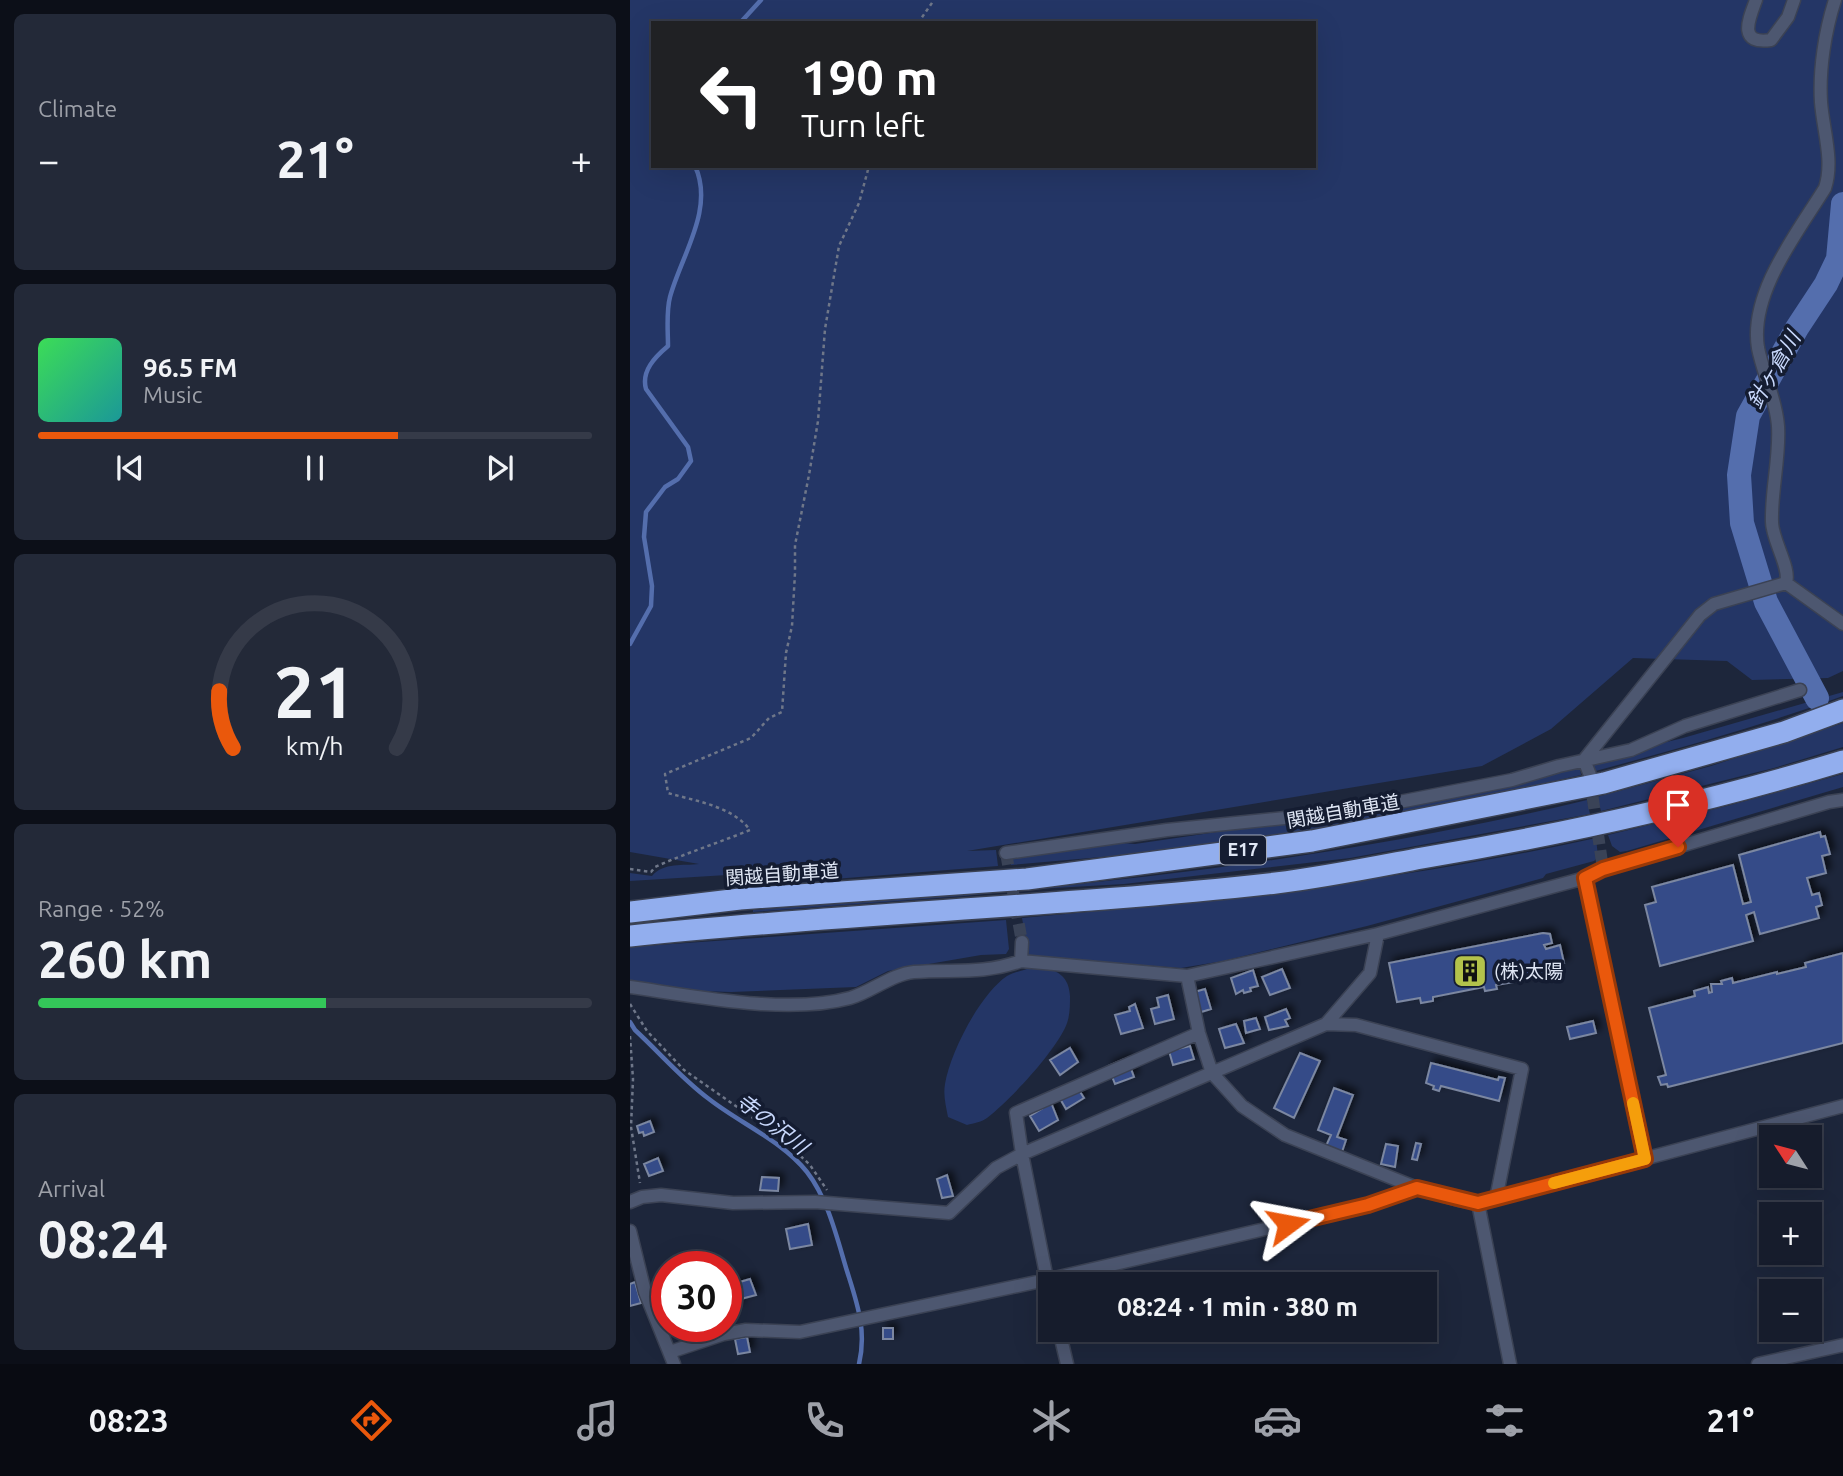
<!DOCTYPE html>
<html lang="en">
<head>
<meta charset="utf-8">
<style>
	body { margin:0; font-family:Ubuntu,"Noto Sans JP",sans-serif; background:#232938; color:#f1f3f6; height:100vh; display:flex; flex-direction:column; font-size:26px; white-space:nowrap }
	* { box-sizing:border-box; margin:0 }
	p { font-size:23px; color:#9ea1a9 }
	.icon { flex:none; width:38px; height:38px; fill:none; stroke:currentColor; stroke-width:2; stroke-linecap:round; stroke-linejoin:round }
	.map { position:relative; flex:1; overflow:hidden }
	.side { display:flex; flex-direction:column; gap:14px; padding:14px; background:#0c0f18; width:630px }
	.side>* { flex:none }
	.guide { position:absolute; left:21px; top:21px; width:665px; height:147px; border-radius:0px; box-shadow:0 7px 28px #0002,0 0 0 2px #353a48; background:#202124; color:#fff; overflow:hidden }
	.needle { width:46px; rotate:306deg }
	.buttons { position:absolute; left:1129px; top:1125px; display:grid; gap:14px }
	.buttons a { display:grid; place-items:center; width:63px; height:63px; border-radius:0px; background:#161c2c; box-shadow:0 7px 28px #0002,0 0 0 2px #353a48; font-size:35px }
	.speed { position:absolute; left:21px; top:1251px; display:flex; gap:14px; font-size:35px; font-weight:700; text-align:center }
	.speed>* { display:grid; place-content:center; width:91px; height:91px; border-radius:50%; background:#161c2c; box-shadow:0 7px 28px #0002,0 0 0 2px #353a48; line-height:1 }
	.speed .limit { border:10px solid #d22; background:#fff; color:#111 }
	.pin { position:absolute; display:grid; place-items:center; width:60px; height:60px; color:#fff; margin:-72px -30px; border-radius:50% 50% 50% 0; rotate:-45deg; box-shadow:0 0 7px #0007 }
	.pin .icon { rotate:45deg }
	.me { position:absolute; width:77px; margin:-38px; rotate:77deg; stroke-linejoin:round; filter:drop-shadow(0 0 5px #0008) }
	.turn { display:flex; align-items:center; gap:24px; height:147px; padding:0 35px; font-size:32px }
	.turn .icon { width:91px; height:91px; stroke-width:2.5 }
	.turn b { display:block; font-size:49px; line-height:60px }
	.big { font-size:52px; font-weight:700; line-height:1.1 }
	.side .card { flex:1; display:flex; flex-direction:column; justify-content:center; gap:10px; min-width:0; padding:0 24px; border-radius:10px; background:#232938 }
	.side .dial { align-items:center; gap:0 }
	.dial svg { height:182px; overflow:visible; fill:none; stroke:#353a48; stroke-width:7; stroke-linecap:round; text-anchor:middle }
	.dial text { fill:#f1f3f6; stroke:none }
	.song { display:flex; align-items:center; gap:21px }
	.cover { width:84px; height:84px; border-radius:10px; background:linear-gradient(135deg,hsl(130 70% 55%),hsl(180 70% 35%)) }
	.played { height:7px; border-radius:4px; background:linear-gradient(90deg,#ea580c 65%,#353a48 65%) }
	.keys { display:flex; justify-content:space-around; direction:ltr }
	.heat { display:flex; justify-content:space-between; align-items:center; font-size:38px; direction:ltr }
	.charge { height:10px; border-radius:5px; background:linear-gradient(90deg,#34c759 52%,#353a48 0) }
	.trip { position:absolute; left:408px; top:1272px; width:399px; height:70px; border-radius:0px; background:#161c2c; box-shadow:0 7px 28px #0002,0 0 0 2px #353a48; font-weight:700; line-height:70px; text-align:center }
	.tabs { display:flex; height:112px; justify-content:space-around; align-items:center; background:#090b12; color:#9ea1a9 }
	.tabs .icon { width:49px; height:49px }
	.tabs .selected { color:#ea580c }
	.tabs b { font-size:32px; color:#f1f3f6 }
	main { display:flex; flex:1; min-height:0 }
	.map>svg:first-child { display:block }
	.green { fill:#243666; fill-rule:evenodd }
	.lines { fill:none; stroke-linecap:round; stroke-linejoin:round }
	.stream { stroke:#546ead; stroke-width:4.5 }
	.river { stroke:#546ead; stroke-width:24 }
	.building { fill:#344b88; stroke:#7b87a1; stroke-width:2; filter:url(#shadow) }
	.minor-tunnel { stroke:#3a4357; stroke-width:12; stroke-dasharray:12 6; stroke-linecap:butt }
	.minor-casing { stroke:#3b4254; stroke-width:15 }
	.motorway-casing { stroke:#3b4254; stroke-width:24 }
	.path { stroke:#6f7789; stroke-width:2.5; stroke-dasharray:3.5 3.5; stroke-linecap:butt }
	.minor { stroke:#4d5770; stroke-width:12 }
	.motorway { stroke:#92aeee; stroke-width:21 }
	.route-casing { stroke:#983908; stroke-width:18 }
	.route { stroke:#ea580c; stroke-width:12 }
	.slow { stroke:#f59e0b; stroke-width:12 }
	.labels { text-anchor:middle; stroke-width:7; stroke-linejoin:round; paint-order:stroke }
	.shield { fill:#141c31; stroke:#a2a9ba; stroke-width:2 }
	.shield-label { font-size:18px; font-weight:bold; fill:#dfe6f4 }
	.street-label { font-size:19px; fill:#dfe6f4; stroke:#141c31 }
	.poi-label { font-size:19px; fill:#dfe6f4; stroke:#141c31; text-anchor:start }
	.water-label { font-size:21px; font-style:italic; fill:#c8d8fc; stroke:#141c31 }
</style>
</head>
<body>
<main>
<section class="side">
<div class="card"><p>Climate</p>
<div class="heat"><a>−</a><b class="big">21°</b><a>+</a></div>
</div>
<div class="card">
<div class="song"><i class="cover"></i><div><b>96.5 FM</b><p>Music</p></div></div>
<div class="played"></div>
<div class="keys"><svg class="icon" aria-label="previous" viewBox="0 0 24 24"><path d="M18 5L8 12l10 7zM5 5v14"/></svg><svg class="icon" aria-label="pause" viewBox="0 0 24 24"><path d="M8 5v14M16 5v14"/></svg><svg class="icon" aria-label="next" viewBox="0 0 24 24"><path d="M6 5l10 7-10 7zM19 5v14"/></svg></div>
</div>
<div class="card dial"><svg viewBox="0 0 100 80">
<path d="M14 69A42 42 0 1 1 86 69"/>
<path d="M14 69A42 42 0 0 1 8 44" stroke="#ea580c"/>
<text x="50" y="56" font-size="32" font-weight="700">21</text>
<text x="50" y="72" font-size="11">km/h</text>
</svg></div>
<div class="card"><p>Range · 52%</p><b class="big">260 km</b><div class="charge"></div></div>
<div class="card"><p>Arrival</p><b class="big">08:24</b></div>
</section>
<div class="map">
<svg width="1213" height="1364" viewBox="0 0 1213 1364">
	<defs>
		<filter id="shadow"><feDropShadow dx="4.5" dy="-4.5" stdDeviation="3.5" flood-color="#0009"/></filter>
	</defs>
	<rect width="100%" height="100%" fill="#1d263b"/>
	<path class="green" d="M0 0H1213V671L1198 678 1122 680 1097 661 1003 658 921 729 852 766 337 851 366 850 368 866 130 885 129 873 0 881V873L22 876C34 862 53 866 69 864L0 852ZM23 23H684V166H23Z
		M1213 692V696C1131 726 1047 749 962 772L963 760 1053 738Z
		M1213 723V747L1144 768 971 811 967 797 1081 766Z
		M950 766 951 775 754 819 517 853 381 865 380 855 479 842 505 844 723 812Z
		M1213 774V787L997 851 990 852 982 846 978 835 1097 806Z
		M957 800 960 814 720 858 494 884 390 890C581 872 770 845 957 800Z
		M966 838 968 857 964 861 916 874 913 878 737 926 593 961 551 968 399 956 392 918C585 901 777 880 966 838Z
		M382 891 335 896 123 912V910Z
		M376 920 379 949 376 954 351 955 258 971 226 987 101 992 39 990 0 981V947Z
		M403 967C423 968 439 973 440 996 440 1007 440 1018 435 1028 421 1056 382 1098 357 1118 352 1122 344 1123 337 1125L318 1117C316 1106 313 1096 315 1084 320 1053 350 994 377 976 384 972 395 970 403 967Z"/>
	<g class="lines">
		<path class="stream" d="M110 23 131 0
			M0 644 21 606 22 586 14 537 16 512 35 487 48 479 61 461 58 447 16 389C11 371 25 357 38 346 38 331 36 312 40 297 51 256 85 209 65 166
			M0 1022 5 1030C30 1053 52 1079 79 1099 111 1124 151 1140 177 1172 198 1199 207 1238 217 1271 227 1303 237 1330 229 1364"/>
		<path class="river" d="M1187 698 1136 602 1112 523 1109 475 1118 416 1167 328 1196 284 1208 259 1213 204"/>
	</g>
	<path class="building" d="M1190 832 1191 837 1195 836 1200 854 1192 856 1196 873 1177 878 1182 895 1189 893 1192 905 1186 907 1189 918 1130 934 1124 912 1116 915 1123 941 1030 966 1015 905 1026 902 1022 887 1103 865 1113 904 1121 902 1109 855Z
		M913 933 920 934 922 943 914 945 916 949 930 945 934 963 919 966 920 976 866 985 867 989 855 991 854 987 803 997V1001L791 1003 790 998 767 1002 759 963Z
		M1213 953V1043L1038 1087 1037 1084 1031 1085 1028 1077 1036 1075 1019 1008 1065 996 1064 991 1078 987 1079 993 1082 992 1081 984H1092L1091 981 1102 978 1103 983 1147 972V974L1176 967 1175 963Z
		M652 969 660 988 640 995 632 977Z
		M623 970 628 986 620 988 621 991 614 993 613 990 606 994 601 978Z
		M575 989 581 1009 568 1013 557 994Z
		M538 995 544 1019 525 1024 521 1009 529 1007 527 998Z
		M505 1004 513 1028 491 1034 485 1015 500 1011 499 1007Z
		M656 1009 660 1018 655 1020 658 1026 639 1030 635 1017Z
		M626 1018 630 1029 616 1033 614 1021Z
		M963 1021 966 1033 940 1039 937 1027Z
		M606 1024 614 1043 595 1048 589 1029Z
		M560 1046 564 1059 543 1065 539 1051Z
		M440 1048 448 1062 430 1075 420 1060Z
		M670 1053 690 1061 664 1118 644 1108Z
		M497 1058 504 1077 485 1084 478 1066Z
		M801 1063 868 1080 869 1077 875 1078 869 1101 811 1086 809 1091 803 1089 804 1086 796 1083Z
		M447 1087 454 1098 436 1109 429 1097Z
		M704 1088 723 1095 707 1137 716 1140 712 1152 696 1146 701 1135 688 1130Z
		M420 1100 428 1120 409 1131 400 1116 413 1108 412 1105Z
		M20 1121 24 1132 14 1136 13 1132 9 1133 7 1126Z
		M786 1143 791 1144 787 1160 782 1159Z
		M756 1144 768 1146 765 1167 751 1164Z
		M28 1158 33 1171 19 1176 14 1164Z
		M317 1175 323 1196 312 1198 307 1179Z
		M132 1177 149 1178 148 1191 130 1190Z
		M178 1224 182 1245 160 1249 156 1229Z
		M120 1279 126 1295 107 1300 109 1306 98 1308 96 1286Z
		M5 1282 11 1303 0 1306V1284Z
		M253 1328H263V1339H253Z
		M117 1337 120 1352 108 1354 105 1339Z"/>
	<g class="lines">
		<path class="minor-tunnel" d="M960 779 973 869
			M376 853 392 942"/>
		<g class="minor-casing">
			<path id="minor" d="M1126 0C1119 19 1107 45 1141 40L1158 17 1164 0
				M1156 583C1161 568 1142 540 1142 522 1141 490 1150 458 1148 426 1146 398 1133 374 1128 348 1119 293 1168 232 1195 188 1204 161 1193 130 1191 102 1189 69 1195 31 1205 0
				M1156 583 1213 624
				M960 775 954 760 1070 615 1084 604 1156 583
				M376 853 537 830 723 811 882 780 929 766 1001 750 1055 726 1170 690
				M955 878 1015 1159
				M748 934 557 976 569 1033 582 1073 612 1106 655 1135 787 1188 829 1200 848 1203 1213 1106
				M391 961 392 942
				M0 987C64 996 157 1015 220 998 241 992 262 974 284 972 324 969 351 975 391 961L557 976
				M696 1024 726 1025 892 1069 866 1199
				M0 1202 12 1197 31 1195 103 1203 185 1202 319 1213 366 1168 392 1154 696 1024 740 973 748 934 955 878 973 869 1199 802 1213 800
				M848 1203 880 1364
				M0 1231 15 1292 44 1364
				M420 1294 392 1154 386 1113 569 1033
				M429 1330 437 1364
				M40 1352 94 1334 116 1330 170 1332 416 1280 738 1205 787 1188
				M1128 1364 1213 1345"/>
		</g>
		<g class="motorway-casing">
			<path id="motorway" d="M0 912 110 899 397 879 682 841 974 783 1154 732 1213 710
				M0 936C215 913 431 907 646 883 695 877 744 867 792 858 935 834 1075 803 1213 761"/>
		</g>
		<path class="path" d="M288 23 304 0
			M0 869 21 872 25 867C56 853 88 843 120 830 102 806 65 801 38 793L35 774 121 738 139 718 152 712 156 653 162 626 165 573V545L179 475 188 421 195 329 209 246 229 203 239 166
			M0 1004 17 1031 54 1070 153 1139 180 1165 197 1190
			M0 1036 3 1079 1 1127 10 1183"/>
		<use href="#minor" class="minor"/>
		<use href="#motorway" class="motorway"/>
	</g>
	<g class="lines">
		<g class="route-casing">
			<path id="route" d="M658 1224 738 1205 787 1188 848 1203 1015 1159 955 878 973 869 1048 847"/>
		</g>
		<use href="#route" class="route"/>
		<path class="slow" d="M924 1183 1015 1159 1003 1103"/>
	</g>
	<defs>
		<g id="building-square" transform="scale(1.75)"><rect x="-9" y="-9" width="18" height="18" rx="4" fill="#b3c24b" stroke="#141c31"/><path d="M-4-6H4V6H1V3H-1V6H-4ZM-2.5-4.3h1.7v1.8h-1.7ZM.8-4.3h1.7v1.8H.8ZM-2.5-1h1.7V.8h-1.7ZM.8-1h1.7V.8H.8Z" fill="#111"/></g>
	</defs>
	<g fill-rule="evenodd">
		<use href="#building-square" x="840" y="971"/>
	</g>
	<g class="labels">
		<rect class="shield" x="590" y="835.5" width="46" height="29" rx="5"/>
		<g class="shield-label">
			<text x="613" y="856">E17</text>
		</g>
		<g class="street-label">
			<text transform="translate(713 811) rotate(-10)" y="7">関越自動車道</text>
			<text transform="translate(152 874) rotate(-4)" y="7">関越自動車道</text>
		</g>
		<g class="poi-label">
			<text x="864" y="978">(株)太陽</text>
		</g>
		<g class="water-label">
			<text transform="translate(1144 370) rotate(-60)" y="7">針ヶ倉川</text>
			<text transform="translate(142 1124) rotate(38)" y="7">寺の沢川</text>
		</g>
	</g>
</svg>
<div class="buttons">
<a><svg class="needle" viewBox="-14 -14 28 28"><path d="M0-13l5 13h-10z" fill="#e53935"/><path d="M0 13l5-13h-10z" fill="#9ea1a9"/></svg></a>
<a>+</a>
<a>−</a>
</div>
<div class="speed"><div class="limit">30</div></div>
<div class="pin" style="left:1048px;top:847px;background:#d93025"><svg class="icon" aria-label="arrive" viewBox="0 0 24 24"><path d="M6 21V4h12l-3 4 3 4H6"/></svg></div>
<svg class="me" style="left:658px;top:1224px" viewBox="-20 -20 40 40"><path d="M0-17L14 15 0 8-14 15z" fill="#ea580c" stroke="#fff" stroke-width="4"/></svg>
<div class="trip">08:24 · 1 min · 380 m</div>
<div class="guide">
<div class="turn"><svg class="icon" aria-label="left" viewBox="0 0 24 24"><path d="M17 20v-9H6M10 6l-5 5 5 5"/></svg><div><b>190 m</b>Turn left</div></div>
</div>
</div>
</main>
<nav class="tabs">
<b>08:23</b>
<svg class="icon selected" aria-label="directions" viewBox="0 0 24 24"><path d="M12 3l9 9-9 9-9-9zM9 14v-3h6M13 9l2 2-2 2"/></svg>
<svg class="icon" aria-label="music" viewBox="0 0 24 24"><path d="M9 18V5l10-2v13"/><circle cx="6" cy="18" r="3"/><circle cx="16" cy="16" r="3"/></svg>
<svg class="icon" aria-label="phone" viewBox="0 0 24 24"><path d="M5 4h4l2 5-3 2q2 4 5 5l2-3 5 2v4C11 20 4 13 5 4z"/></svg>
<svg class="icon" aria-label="climate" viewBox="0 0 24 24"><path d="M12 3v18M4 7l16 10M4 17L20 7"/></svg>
<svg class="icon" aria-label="car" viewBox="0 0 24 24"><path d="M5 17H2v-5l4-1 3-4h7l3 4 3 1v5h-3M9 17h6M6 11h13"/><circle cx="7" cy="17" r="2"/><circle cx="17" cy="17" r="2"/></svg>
<svg class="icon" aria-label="filters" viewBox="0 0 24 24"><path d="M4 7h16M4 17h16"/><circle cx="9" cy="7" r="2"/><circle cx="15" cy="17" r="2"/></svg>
<b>21°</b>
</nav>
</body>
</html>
